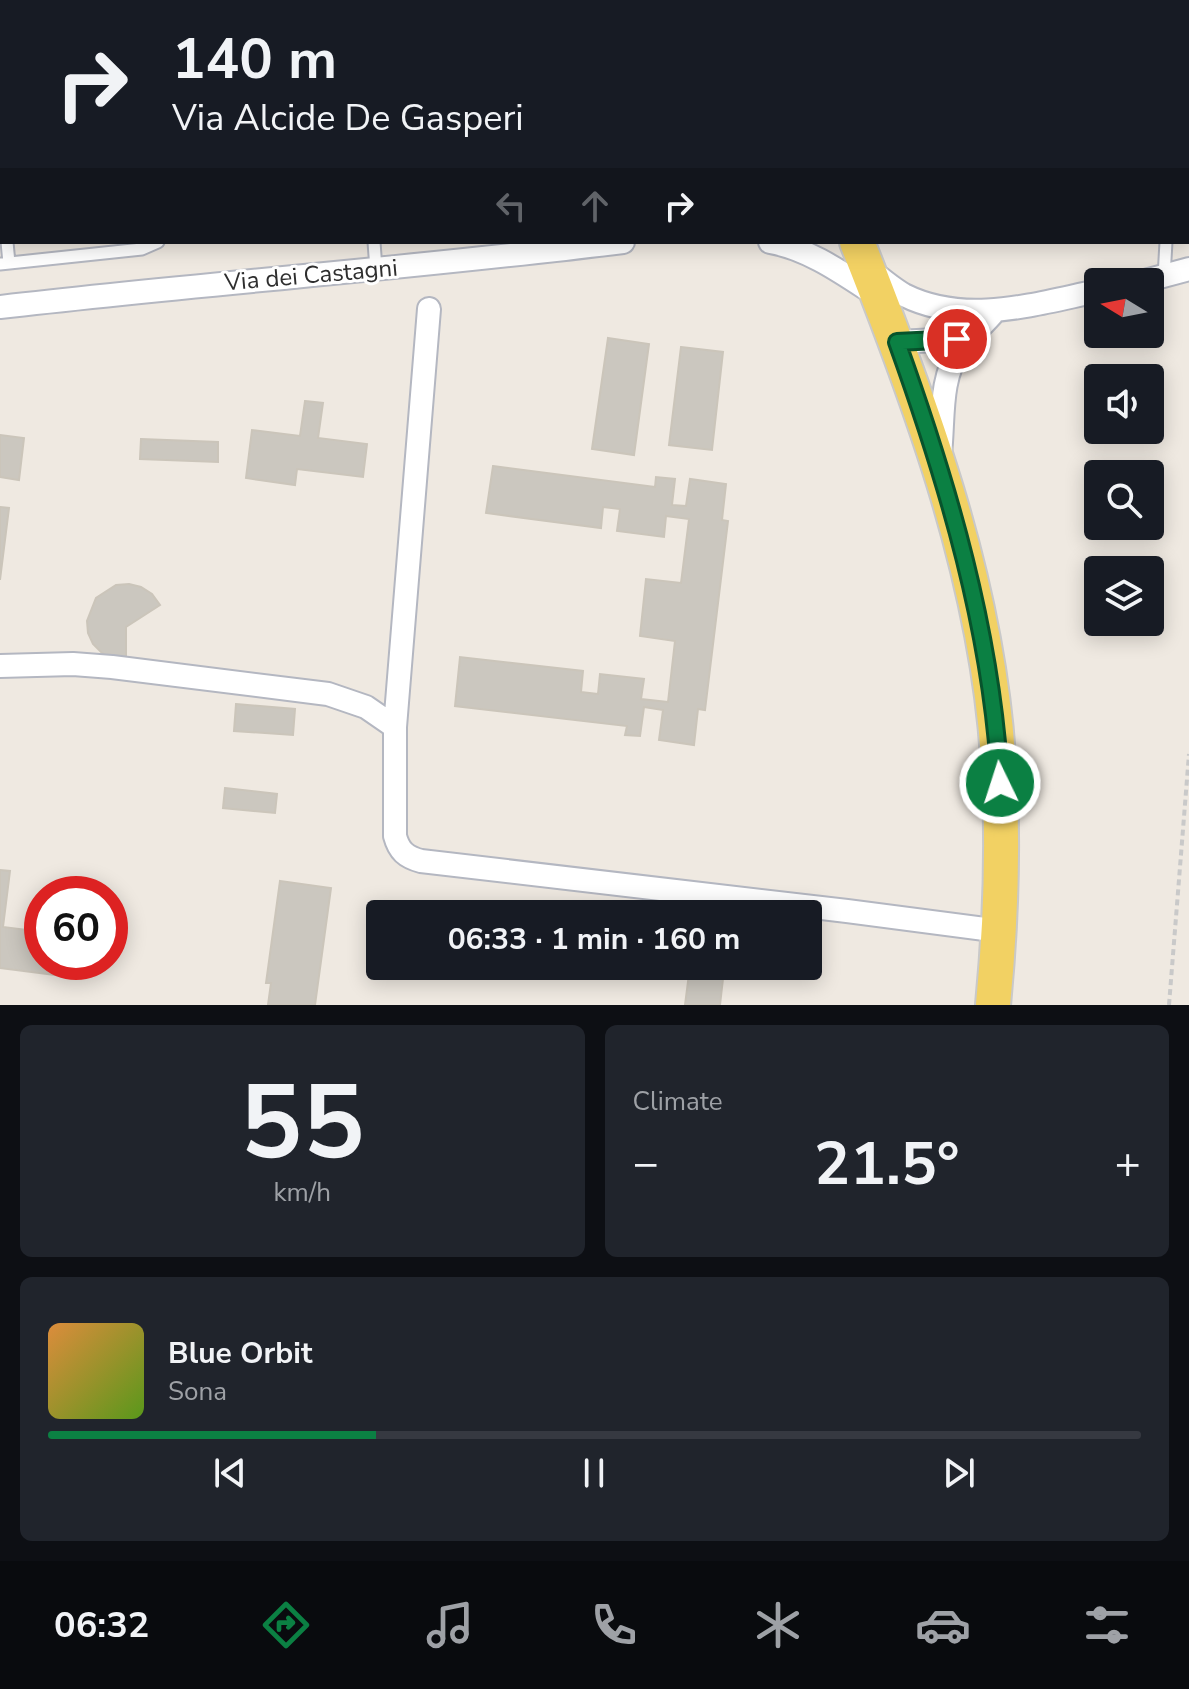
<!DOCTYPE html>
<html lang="en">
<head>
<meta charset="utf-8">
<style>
	body { margin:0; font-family:"Nunito Sans",sans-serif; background:#20242c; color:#f1f3f6; height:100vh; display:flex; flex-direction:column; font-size:30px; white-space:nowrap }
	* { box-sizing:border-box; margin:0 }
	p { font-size:26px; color:#9ea1a6 }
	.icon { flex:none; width:44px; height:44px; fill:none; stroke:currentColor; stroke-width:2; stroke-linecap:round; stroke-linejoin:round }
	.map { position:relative; height:1005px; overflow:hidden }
	.sheet { display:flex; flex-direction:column; gap:20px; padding:20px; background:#0d0f14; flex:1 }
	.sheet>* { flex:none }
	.banner { position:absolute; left:0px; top:0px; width:1190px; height:244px; box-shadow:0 4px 20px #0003; background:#171b24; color:#f1f3f6; overflow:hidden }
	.needle { width:52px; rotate:280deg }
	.buttons { position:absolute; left:1084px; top:268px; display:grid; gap:16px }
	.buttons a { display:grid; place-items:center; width:80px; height:80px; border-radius:8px; background:#171b24; box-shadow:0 4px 20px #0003; font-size:40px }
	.speed { position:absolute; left:24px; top:876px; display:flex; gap:16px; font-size:40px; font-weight:700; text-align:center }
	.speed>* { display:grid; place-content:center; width:104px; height:104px; border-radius:50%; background:#171b24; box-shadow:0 4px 20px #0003; line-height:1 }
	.speed .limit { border:12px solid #d22; background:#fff; color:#111 }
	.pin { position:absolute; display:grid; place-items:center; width:68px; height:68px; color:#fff; margin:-34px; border:4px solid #fff; border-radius:50%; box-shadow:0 2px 8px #0007 }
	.me { position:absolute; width:88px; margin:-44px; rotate:356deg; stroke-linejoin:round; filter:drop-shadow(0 0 6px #0008) }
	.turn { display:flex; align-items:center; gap:28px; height:168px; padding:0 40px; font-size:36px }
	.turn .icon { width:104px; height:104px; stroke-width:2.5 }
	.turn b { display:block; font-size:56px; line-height:68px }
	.lanes { display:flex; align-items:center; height:76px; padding:0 40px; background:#0003; justify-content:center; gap:40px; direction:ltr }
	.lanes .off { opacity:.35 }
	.big { font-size:60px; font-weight:700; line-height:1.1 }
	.sheet .widget { flex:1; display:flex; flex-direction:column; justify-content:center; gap:12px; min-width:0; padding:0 28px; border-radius:12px; background:#20242c }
	.sheet .dial { align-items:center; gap:0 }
	.dial b { font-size:104px; line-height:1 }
	.song { display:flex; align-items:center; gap:24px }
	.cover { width:96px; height:96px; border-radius:12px; background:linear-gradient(135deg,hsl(30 70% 55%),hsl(90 70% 35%)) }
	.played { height:8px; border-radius:4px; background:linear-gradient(90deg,#0b8043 30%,#363941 30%) }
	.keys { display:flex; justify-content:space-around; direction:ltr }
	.heat { display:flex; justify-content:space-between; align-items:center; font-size:44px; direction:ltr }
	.sheet .tiles { flex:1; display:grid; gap:20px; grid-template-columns:1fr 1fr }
	.widget:last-child { grid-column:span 2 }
	.trip { position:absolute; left:366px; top:900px; width:456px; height:80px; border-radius:8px; background:#171b24; box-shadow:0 4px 20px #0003; font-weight:700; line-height:80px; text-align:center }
	.tab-bar { display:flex; height:128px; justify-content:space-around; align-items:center; background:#090b0e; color:#9ea1a6 }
	.tab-bar .icon { width:56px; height:56px }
	.tab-bar .on { color:#0b8043 }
	.tab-bar b { font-size:36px; color:#f1f3f6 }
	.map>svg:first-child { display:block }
	.building { fill:#cbc7bf; stroke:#cbc5ba; stroke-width:2 }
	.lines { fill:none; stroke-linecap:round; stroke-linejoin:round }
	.lane-casing { stroke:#b4b7c1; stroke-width:15 }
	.street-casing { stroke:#b4b7c1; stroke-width:26 }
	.primary-casing { stroke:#c9c9c9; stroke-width:38 }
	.highway-casing { stroke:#c9c9c9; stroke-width:42 }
	.path { stroke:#c9c9c9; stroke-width:4; stroke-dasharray:6 4; stroke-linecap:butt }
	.lane { stroke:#fff; stroke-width:11 }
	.street { stroke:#fff; stroke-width:22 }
	.primary { stroke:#f2d163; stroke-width:34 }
	.highway { stroke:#ffa35c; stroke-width:38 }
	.route-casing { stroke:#07532c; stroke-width:20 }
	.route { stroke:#0b8043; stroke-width:14 }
	.labels { text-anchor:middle; stroke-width:6; stroke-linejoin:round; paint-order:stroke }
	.street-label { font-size:24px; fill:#2e2e2e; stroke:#fff }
</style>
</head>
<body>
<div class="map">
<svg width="1189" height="1005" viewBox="0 0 1189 1005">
	<rect width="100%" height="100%" fill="#efe9e1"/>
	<path class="building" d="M608 338 649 344 634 455 592 449Z
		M681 347 723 352 712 450 669 445Z
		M305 401 323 403 318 438 367 444 363 477 297 469 295 485 246 478 252 430 300 436Z
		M0 435 24 438 19 480 0 477Z
		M141 439 218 442V462L140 459Z
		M493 466 655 487 656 477 675 479 672 505 686 506 690 479 726 484 722 520 728 521 705 710 698 709 694 745 659 740 663 710 644 707 640 736 625 735 627 726 455 706 460 657 583 671 581 692 598 694 600 674 644 679 641 699 668 702 675 641 640 636 646 579 681 583 689 519 666 516 664 537 617 531 620 509 603 507 601 528 486 513Z
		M0 507 9 508 0 580Z
		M129 584 141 587 152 594 160 605 126 627V661L113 659 102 653 93 644 88 633 87 621 96 598 116 585Z
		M236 704 295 709 293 735 234 731Z
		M225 788 277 794 275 813 223 808Z
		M0 870 10 871 3 927 42 932V962H56L54 975 0 968Z
		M280 881 331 888 315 1005H268L271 983H266Z
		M690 966 724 970 720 1005H685Z"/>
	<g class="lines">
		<g class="lane-casing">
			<path id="lane" d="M140 0V2
				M0 36H2
				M0 88H2
				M0 199H2
				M7 242 9 263
				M374 242 376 269
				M0 264 142 249 158 242
				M1164 277 1166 242"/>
		</g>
		<g class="street-casing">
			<path id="street" d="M770 242C810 249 845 275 879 297
				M869 269C880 278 892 288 904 295 966 326 1034 304 1098 291
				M1141 282 1189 269
				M0 307C207 283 416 268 623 242
				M897 342 957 339 974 332
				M940 454C944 419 939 379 960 349 970 336 983 325 994 312
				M0 666 73 664 112 667 328 694 366 707 395 727V836C399 851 406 857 421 861L847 911 1000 931
				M395 727 429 309"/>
		</g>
		<g class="primary-casing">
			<path id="primary" d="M761 0 762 2
				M857 242C922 406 986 578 998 756 1004 840 1001 922 993 1005"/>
		</g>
		<g class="highway-casing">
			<path id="highway" d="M975 2 985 0
				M1188 10H1189
				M0 128 2 127
				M0 177H2"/>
		</g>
		<path class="path" d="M1169 1005 1189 754"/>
		<use href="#lane" class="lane"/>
		<use href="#street" class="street"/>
		<use href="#primary" class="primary"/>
		<use href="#highway" class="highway"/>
	</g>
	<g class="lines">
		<g class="route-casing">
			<path id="route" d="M957 339 897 342C948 484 992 632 1000 783"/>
		</g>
		<use href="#route" class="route"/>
	</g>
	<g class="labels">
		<g class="street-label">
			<text transform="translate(311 275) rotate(-5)" y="8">Via dei Castagni</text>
		</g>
	</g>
</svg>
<div class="buttons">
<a><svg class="needle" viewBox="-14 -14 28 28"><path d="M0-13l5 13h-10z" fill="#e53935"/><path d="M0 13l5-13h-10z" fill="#9ea1a6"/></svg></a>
<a><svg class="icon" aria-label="sound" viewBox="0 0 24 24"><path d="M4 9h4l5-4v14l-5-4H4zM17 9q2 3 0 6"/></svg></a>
<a><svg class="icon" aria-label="search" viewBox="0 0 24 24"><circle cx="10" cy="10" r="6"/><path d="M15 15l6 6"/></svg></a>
<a><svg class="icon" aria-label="layers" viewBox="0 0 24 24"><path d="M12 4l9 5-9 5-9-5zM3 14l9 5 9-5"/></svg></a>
</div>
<div class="speed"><div class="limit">60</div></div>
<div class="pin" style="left:957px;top:339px;background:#d93025"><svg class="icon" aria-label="arrive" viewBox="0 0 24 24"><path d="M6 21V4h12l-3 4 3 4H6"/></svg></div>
<svg class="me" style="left:1000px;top:783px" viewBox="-20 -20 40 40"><circle r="17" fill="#0b8043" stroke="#fff" stroke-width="3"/><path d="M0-11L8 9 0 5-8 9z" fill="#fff"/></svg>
<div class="trip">06:33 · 1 min · 160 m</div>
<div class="banner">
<div class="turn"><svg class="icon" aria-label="right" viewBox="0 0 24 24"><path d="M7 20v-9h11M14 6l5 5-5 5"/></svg><div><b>140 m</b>Via Alcide De Gasperi</div></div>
<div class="lanes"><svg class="icon off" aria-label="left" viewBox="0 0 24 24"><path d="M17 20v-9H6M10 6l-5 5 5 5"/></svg><svg class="icon off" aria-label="ahead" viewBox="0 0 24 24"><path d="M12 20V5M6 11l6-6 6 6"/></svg><svg class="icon" aria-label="right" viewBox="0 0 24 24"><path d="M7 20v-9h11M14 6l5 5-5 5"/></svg></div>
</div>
</div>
<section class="sheet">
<div class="tiles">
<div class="widget dial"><b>55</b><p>km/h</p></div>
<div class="widget"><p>Climate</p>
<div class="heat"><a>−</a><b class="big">21.5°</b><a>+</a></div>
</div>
<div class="widget">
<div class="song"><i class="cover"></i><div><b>Blue Orbit</b><p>Sona</p></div></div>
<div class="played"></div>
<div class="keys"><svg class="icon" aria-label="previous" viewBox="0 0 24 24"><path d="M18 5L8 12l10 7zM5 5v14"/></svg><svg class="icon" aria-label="pause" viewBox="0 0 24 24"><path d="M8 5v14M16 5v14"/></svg><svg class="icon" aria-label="next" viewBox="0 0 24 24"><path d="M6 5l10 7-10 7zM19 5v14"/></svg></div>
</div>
</div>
</section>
<nav class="tab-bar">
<b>06:32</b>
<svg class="icon on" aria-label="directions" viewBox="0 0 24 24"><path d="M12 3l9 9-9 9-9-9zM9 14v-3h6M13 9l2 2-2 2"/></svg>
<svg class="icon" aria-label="music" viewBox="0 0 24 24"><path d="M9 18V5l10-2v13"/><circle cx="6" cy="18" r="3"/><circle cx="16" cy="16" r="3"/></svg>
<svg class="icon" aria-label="phone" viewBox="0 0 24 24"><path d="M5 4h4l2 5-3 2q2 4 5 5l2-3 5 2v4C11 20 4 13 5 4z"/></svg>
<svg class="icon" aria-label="climate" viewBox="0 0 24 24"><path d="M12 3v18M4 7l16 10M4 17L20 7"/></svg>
<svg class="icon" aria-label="car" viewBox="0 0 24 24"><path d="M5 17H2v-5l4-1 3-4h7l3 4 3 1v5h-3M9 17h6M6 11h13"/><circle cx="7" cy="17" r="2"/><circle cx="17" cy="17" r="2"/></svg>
<svg class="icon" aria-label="filters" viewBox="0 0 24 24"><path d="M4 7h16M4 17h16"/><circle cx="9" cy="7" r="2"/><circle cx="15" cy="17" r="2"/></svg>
</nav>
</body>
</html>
